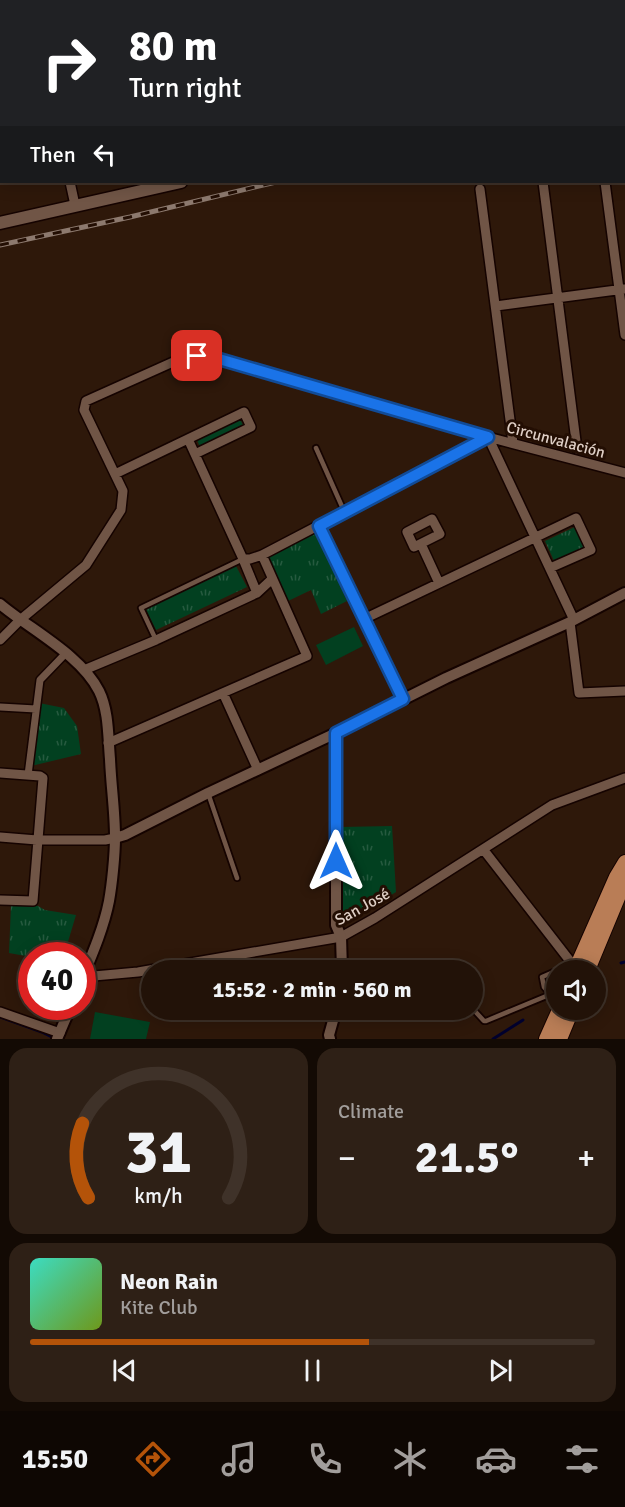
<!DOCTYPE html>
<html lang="en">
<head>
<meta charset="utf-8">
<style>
	body { margin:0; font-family:Signika,sans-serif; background:#2e2016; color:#f1f3f6; height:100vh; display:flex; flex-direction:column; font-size:22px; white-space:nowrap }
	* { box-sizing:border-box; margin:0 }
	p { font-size:20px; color:#a29e9c }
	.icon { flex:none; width:33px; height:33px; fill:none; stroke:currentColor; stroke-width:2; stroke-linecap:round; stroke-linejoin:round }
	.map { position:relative; height:1039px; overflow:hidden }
	.details { display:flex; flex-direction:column; gap:9px; padding:9px; background:#130a04; flex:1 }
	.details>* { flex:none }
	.banner { position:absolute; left:0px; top:0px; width:626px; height:183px; box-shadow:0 3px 15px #0003,0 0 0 2px #3f3229; background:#202124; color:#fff; overflow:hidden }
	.fabs { position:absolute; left:546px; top:960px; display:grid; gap:12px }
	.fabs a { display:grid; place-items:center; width:60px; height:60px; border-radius:50%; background:#221208; box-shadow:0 3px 15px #0003,0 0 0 2px #3f3229; font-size:30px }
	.speed { position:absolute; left:18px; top:942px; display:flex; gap:12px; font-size:30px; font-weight:700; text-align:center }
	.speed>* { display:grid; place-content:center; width:78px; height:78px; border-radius:50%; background:#221208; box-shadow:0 3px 15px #0003,0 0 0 2px #3f3229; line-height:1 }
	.speed .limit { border:9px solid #d22; background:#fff; color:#111 }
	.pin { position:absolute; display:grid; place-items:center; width:51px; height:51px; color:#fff; margin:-26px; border-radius:12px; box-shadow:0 3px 9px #0006 }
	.me { position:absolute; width:66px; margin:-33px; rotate:0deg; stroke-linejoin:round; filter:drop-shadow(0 0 4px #0008) }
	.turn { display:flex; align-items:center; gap:21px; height:126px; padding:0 30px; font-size:27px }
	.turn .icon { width:78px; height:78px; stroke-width:2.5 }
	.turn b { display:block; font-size:42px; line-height:51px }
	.then { display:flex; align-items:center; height:57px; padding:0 30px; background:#0003; gap:12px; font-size:22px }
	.big { font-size:45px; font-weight:700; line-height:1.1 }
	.details .widget { flex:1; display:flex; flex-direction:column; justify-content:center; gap:9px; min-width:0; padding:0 21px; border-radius:18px; background:#2e2016 }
	.details .dial { align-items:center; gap:0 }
	.dial svg { height:156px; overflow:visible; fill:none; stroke:#3f3229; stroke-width:7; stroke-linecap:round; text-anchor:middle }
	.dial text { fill:#f1f3f6; stroke:none }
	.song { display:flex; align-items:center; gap:18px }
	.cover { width:72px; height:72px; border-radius:9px; background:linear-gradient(135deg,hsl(170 70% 55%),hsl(80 70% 35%)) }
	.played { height:6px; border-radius:3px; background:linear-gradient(90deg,#b45309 60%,#3f3229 60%) }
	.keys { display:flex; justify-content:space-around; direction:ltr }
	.heat { display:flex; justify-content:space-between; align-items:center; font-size:33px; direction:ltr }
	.details .tiles { flex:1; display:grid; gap:9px; grid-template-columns:1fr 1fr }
	.widget:last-child { grid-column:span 2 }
	.trip { position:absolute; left:141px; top:960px; width:342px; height:60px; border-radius:30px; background:#221208; box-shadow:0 3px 15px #0003,0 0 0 2px #3f3229; font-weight:700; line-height:60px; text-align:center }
	.dock { display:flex; height:96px; justify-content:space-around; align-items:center; background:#0e0703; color:#a29e9c }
	.dock .icon { width:42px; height:42px }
	.dock .active { color:#b45309 }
	.dock b { font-size:27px; color:#f1f3f6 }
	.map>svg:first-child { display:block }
	.grass { fill:#024020 }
	.park { fill:url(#park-tufts) }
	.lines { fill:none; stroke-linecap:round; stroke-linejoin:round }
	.stream { stroke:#00002d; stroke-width:3 }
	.service-casing { stroke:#150300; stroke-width:8 }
	.pedestrian-casing { stroke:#150300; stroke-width:10 }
	.minor-casing { stroke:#150300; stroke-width:12 }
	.tertiary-casing { stroke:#150300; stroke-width:14 }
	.secondary-casing { stroke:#150300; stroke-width:15 }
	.primary-casing { stroke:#150300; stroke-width:16 }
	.service { stroke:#705546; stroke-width:4.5 }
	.pedestrian { stroke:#705546; stroke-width:7 }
	.minor { stroke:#705546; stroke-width:9 }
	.tertiary { stroke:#705546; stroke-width:10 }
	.secondary { stroke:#705546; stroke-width:12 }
	.primary { stroke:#b97d56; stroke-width:14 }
	.rail-casing { stroke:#8c796e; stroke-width:5 }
	.rail { stroke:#230e03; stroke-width:3; stroke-dasharray:9; stroke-linecap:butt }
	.route-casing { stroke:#114b97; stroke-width:15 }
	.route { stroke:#1a73e8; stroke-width:10 }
	.labels { text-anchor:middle; stroke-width:6; stroke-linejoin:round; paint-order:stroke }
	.street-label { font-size:16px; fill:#decec5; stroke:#230e03 }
</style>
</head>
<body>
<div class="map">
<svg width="625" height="1039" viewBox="0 0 625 1039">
	<defs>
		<pattern id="park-tufts" width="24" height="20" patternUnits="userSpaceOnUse" patternTransform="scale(1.5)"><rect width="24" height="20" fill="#024020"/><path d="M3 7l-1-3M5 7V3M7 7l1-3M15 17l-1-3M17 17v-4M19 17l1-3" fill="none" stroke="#265a3f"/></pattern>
	</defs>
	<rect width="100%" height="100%" fill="#2e180a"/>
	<path class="grass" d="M240 419 243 425 200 447 197 440Z
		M354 627 363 646 326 665 316 645Z
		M95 1012 150 1022 146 1039H90Z"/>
	<path class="park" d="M577 526 587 548 555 563 545 541Z
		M316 532 347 601 321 614 311 590 286 602 266 558 268 555Z
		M235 564 247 587 156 630 146 610 157 602Z
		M34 702 64 708 77 726 81 754 27 767Z
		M392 826 396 892 351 920 340 910 341 827Z
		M11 905 38 906 45 910 76 915 64 955 32 956 31 957 9 953Z"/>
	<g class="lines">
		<path class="stream" d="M621 963 625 962
			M0 1017 42 1032 54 1038
			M493 1039 523 1020"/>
		<g class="service-casing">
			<path id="service" d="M309 0V2
				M316 448 344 511
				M156 640 141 608 243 559
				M208 793 237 878
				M558 970 573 969
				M556 971 542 977 544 987 556 1001
				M472 1008 484 1021H486L556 992"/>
		</g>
		<g class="pedestrian-casing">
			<path id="pedestrian" d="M0 707 36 709
				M28 775 40 680 66 653"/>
		</g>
		<g class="minor-casing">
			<path id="minor" d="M22 0 23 2
				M99 0 100 2
				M150 0 151 2
				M548 0 549 2
				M0 54 2 58
				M624 114H625
				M624 138H625
				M70 182 75 205
				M543 182 577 449
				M605 182 625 335
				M480 189 513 443
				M496 306 624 289
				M488 437 574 620
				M188 439 243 559 257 593
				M115 474 244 412 251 427 195 454
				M432 519 440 534 414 547 407 532Z
				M319 526 403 699
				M421 544 439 583
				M243 559H250L262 555 488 437
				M364 619 576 518 591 550 550 568
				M570 622 579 693 625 691
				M0 640 20 620 86 565 121 510 123 491 84 410 86 401 182 358 197 356 220 359 488 437 625 473
				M84 670 156 640 257 593 272 579
				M223 693 258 770
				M108 743 307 656 262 555
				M0 773 40 776 43 778 33 901 0 900
				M0 837 37 840H105L115 838
				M483 849 577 970
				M83 977 138 972 341 937 375 918 552 805 625 778
				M0 1012 60 1033"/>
		</g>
		<g class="tertiary-casing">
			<path id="tertiary" d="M0 604C31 630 81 655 99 691 109 711 108 738 110 759 111 785 115 811 115 837 115 855 112 884 109 901 104 927 92 955 82 979
				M336 733V925L341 937 342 970
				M115 838 125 835 208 793 336 733 446 678 570 622 625 593
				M57 1039 71 1006
				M330 1039 329 1035 336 1010"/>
		</g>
		<g class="secondary-casing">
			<path id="secondary" d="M624 83H625
				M0 223 181 182"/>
		</g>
		<g class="primary-casing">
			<path id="primary" d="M575 970 616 877 625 862
				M588 970 625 881
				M546 1039 559 1010
				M560 1039 572 1010"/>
		</g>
		<use href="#service" class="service"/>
		<use href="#pedestrian" class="pedestrian"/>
		<use href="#minor" class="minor"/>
		<use href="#tertiary" class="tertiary"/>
		<use href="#secondary" class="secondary"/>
		<use href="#primary" class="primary"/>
		<g class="rail-casing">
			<path id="rail" d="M624 102H625
				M0 245 130 217 276 182"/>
		</g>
		<use href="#rail" class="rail"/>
	</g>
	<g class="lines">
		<g class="route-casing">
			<path id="route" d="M197 356 219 359 488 437 319 526 403 699 336 733V861"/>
		</g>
		<use href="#route" class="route"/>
	</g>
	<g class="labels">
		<g class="street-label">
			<text transform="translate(556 439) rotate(15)" y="6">Circunvalación</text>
			<text transform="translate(362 906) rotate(-29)" y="6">San José</text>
		</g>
	</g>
</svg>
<div class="fabs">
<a><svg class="icon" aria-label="sound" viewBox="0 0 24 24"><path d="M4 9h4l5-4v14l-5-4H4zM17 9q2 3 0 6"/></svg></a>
</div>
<div class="speed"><div class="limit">40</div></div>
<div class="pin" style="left:197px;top:356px;background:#d93025"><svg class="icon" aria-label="arrive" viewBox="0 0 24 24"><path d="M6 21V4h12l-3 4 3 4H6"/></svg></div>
<svg class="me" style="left:336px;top:861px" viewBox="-20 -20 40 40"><path d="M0-17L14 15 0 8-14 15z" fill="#1a73e8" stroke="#fff" stroke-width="4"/></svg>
<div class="trip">15:52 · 2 min · 560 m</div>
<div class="banner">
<div class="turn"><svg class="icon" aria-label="right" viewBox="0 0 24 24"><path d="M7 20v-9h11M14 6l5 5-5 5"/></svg><div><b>80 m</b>Turn right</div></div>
<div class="then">Then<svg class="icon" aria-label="left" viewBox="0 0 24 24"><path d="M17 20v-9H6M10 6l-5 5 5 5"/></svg></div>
</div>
</div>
<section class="details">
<div class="tiles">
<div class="widget dial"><svg viewBox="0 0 100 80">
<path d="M14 69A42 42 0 1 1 86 69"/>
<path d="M14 69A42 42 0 0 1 11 31" stroke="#b45309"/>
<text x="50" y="56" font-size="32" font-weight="700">31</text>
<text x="50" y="72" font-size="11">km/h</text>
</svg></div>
<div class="widget"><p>Climate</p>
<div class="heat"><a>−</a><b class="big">21.5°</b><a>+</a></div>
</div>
<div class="widget">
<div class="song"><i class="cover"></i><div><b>Neon Rain</b><p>Kite Club</p></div></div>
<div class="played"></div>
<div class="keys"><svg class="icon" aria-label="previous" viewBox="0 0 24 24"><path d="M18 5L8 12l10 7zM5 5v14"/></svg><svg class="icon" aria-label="pause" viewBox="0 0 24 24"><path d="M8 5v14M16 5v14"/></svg><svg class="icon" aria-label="next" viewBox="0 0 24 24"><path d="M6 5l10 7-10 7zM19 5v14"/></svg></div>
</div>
</div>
</section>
<nav class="dock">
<b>15:50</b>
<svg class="icon active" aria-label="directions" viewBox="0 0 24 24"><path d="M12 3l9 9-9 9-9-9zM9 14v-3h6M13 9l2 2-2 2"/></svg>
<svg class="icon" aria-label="music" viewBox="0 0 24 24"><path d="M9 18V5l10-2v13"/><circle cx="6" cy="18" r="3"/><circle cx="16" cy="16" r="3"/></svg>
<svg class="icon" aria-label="phone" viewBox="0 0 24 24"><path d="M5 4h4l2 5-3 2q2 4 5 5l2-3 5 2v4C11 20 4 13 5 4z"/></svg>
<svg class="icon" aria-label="climate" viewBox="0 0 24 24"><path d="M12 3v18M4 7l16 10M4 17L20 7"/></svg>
<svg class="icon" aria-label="car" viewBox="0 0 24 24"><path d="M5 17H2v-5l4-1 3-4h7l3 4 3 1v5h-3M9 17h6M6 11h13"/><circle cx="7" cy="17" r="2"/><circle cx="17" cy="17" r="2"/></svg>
<svg class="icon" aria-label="filters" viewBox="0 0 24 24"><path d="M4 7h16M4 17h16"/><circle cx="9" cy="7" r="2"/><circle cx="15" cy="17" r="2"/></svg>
</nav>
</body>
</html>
